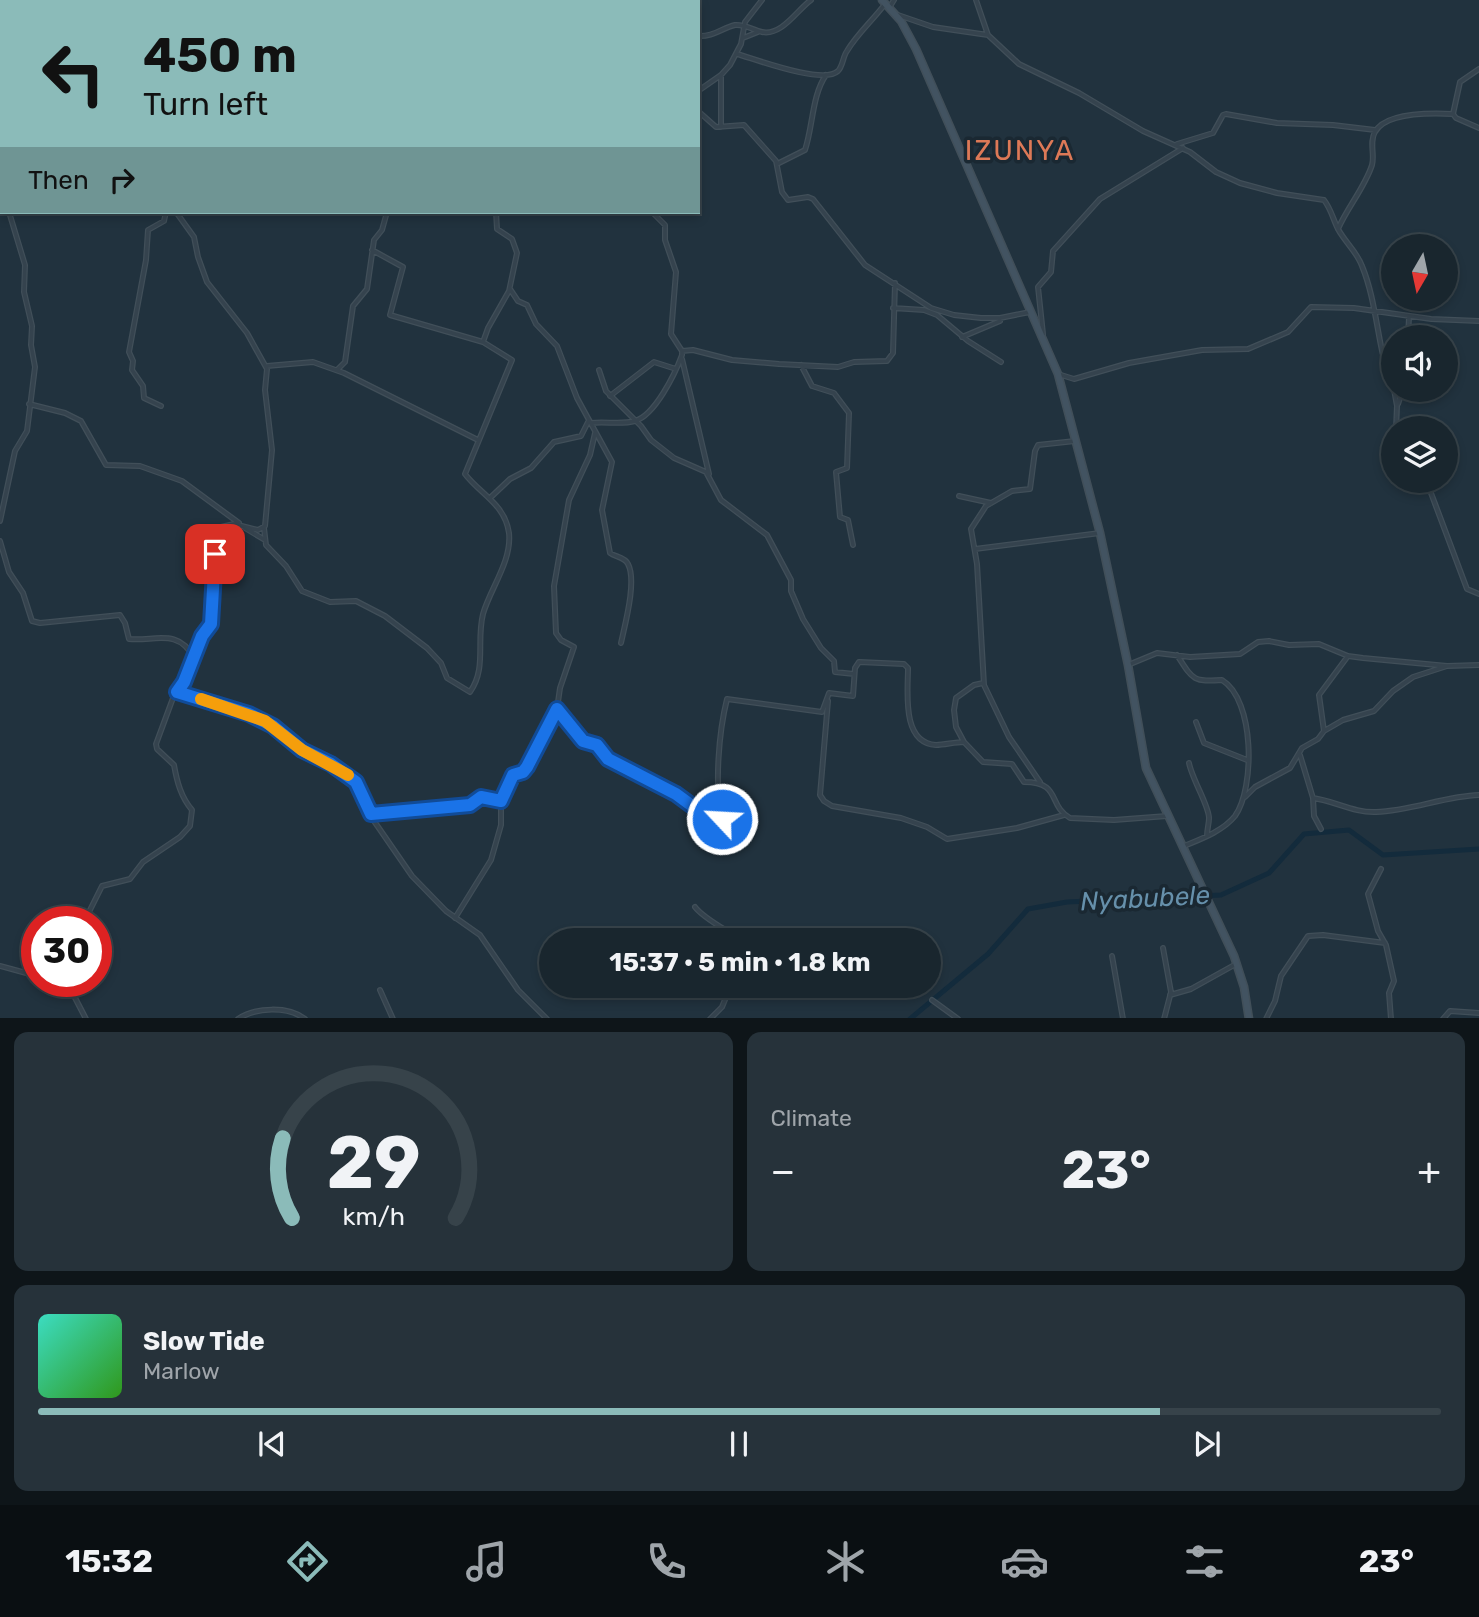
<!DOCTYPE html>
<html lang="en">
<head>
<meta charset="utf-8">
<style>
	body { margin:0; font-family:Rubik,sans-serif; background:#26323a; color:#f1f3f6; height:100vh; display:flex; flex-direction:column; font-size:26px; white-space:nowrap }
	* { box-sizing:border-box; margin:0 }
	p { font-size:23px; color:#9fa5aa }
	.icon { flex:none; width:38px; height:38px; fill:none; stroke:currentColor; stroke-width:2; stroke-linecap:round; stroke-linejoin:round }
	.map { position:relative; height:1018px; overflow:hidden }
	.panel { display:flex; flex-direction:column; gap:14px; padding:14px; background:#0e1519; flex:1 }
	.panel>* { flex:none }
	.hud { position:absolute; left:0px; top:0px; width:700px; height:214px; box-shadow:0 4px 10px #0003,0 0 0 2px #37434a; background:#8bbbb9; color:#111; overflow:hidden }
	.needle { width:46px; rotate:189deg }
	.controls { position:absolute; left:1381px; top:234px; display:grid; gap:14px }
	.controls a { display:grid; place-items:center; width:77px; height:77px; border-radius:50%; background:#19262e; box-shadow:0 4px 10px #0003,0 0 0 2px #37434a; font-size:35px }
	.speed { position:absolute; left:21px; top:906px; display:flex; gap:14px; font-size:35px; font-weight:700; text-align:center }
	.speed>* { display:grid; place-content:center; width:91px; height:91px; border-radius:50%; background:#19262e; box-shadow:0 4px 10px #0003,0 0 0 2px #37434a; line-height:1 }
	.speed .limit { border:10px solid #d22; background:#fff; color:#111 }
	.pin { position:absolute; display:grid; place-items:center; width:60px; height:60px; color:#fff; margin:-30px; border-radius:14px; box-shadow:0 4px 10px #0006 }
	.me { position:absolute; width:77px; margin:-38px; rotate:295deg; stroke-linejoin:round; filter:drop-shadow(0 0 5px #0008) }
	.turn { display:flex; align-items:center; gap:24px; height:147px; padding:0 28px; font-size:32px }
	.turn .icon { width:91px; height:91px; stroke-width:2.5 }
	.turn b { display:block; font-size:49px; line-height:60px }
	.then { display:flex; align-items:center; height:66px; padding:0 28px; background:#0003; gap:14px; font-size:26px }
	.big { font-size:52px; font-weight:700; line-height:1.1 }
	.panel .card { flex:1; display:flex; flex-direction:column; justify-content:center; gap:10px; min-width:0; padding:0 24px; border-radius:14px; background:#26323a }
	.panel .dial { align-items:center; gap:0 }
	.dial svg { height:182px; overflow:visible; fill:none; stroke:#37434a; stroke-width:7; stroke-linecap:round; text-anchor:middle }
	.dial text { fill:#f1f3f6; stroke:none }
	.song { display:flex; align-items:center; gap:21px }
	.cover { width:84px; height:84px; border-radius:10px; background:linear-gradient(135deg,hsl(170 70% 55%),hsl(110 70% 35%)) }
	.played { height:7px; border-radius:4px; background:linear-gradient(90deg,#8bbbb9 80%,#37434a 80%) }
	.keys { display:flex; justify-content:space-around; direction:ltr }
	.heat { display:flex; justify-content:space-between; align-items:center; font-size:38px; direction:ltr }
	.panel .tiles { flex:1; display:grid; gap:14px; grid-template-columns:1fr 1fr }
	.card:last-child { grid-column:span 2 }
	.trip { position:absolute; left:539px; top:928px; width:402px; height:70px; border-radius:35px; background:#19262e; box-shadow:0 4px 10px #0003,0 0 0 2px #37434a; font-weight:700; line-height:70px; text-align:center }
	.dock { display:flex; height:112px; justify-content:space-around; align-items:center; background:#0a0f12; color:#9fa5aa }
	.dock .icon { width:49px; height:49px }
	.dock .selected { color:#8bbbb9 }
	.dock b { font-size:32px; color:#f1f3f6 }
	.map>svg:first-child { display:block }
	.lines { fill:none; stroke-linecap:round; stroke-linejoin:round }
	.river { stroke:#132b3c; stroke-width:5 }
	.street-casing { stroke:#414f59; stroke-width:6 }
	.secondary-casing { stroke:#414f59; stroke-width:9 }
	.street { stroke:#35434e; stroke-width:3.5 }
	.secondary { stroke:#425361; stroke-width:6 }
	.route-casing { stroke:#114b97; stroke-width:18 }
	.route { stroke:#1a73e8; stroke-width:12 }
	.slow { stroke:#f59e0b; stroke-width:12 }
	.labels { text-anchor:middle; stroke-width:7; stroke-linejoin:round; paint-order:stroke }
	.water-label { font-size:26px; font-style:italic; fill:#6690ab; stroke:#1a2832 }
	.quarter-label { font-size:28px; letter-spacing:2px; fill:#dd7957; stroke:#1a2832 }
</style>
</head>
<body>
<div class="map">
<svg width="1479" height="1019" viewBox="0 0 1479 1019">
	<rect width="100%" height="100%" fill="#21323e"/>
	<g class="lines">
		<path class="river" d="M910 1019 988 954 1028 909 1067 902 1221 895 1269 873 1304 834 1349 830 1383 855 1479 849"/>
		<g class="street-casing">
			<path id="street" d="M29 0 30 2
				M504 0 507 2
				M634 0 636 2
				M976 0 988 35 1019 64 1079 93 1143 131 1190 152 1216 172 1240 183 1277 193 1324 200C1331 209 1333 219 1338 229 1345 242 1357 252 1362 266 1378 305 1377 349 1393 389
				M541 2 542 0
				M889 8 894 0
				M898 15 933 27 988 35
				M698 36C713 37 722 28 735 25 745 24 753 30 762 32 782 36 797 10 811 0
				M743 38 758 32
				M737 54C755 59 823 85 838 71 843 66 843 56 847 51 857 34 873 20 885 4
				M698 91 721 75 730 65 741 44 745 22 762 0
				M698 111 716 127 744 125 776 161 782 192 788 200 808 197 813 199 865 265 931 308 954 315 981 318H1000L1030 312
				M1453 114 1456 118 1479 128
				M721 127V75
				M1177 144 1213 133 1223 115 1226 114 1277 123 1333 125 1375 130
				M777 164 805 150C813 126 812 95 826 75
				M176 212 194 237 198 257 207 282 247 333 267 369 265 390 272 450 265 526 258 530 234 524 221 527 215 554 211 623 202 636 194 658
				M1338 229C1347 208 1365 187 1372 165 1375 155 1369 142 1375 132 1386 112 1433 113 1453 114L1460 82 1479 69
				M510 289 518 301 527 305 536 324 557 346 577 398 612 462 602 510 610 553C615 557 625 557 628 564 637 581 625 624 621 643
				M893 308 924 310 937 315 968 341 1001 362
				M1043 334 1038 287 1051 272 1053 251 1100 199 1183 148
				M962 337 1000 321
				M1408 338 1409 317
				M483 342 488 328 509 291 517 253 512 239 497 229 496 212
				M682 351 693 350 732 360 779 364 838 367 854 362 887 361 893 353 895 283
				M682 359 709 474
				M801 365 812 386 834 393 849 413 847 468 836 472 840 517 848 520 853 545
				M267 366 313 362 344 373 478 440
				M337 370 345 362 353 306 367 289 374 240 382 230 387 212
				M599 370 606 391 641 426 651 440 674 458 706 472 721 500 767 535 791 580V591L803 619 821 648 834 661 835 672 854 674
				M1058 374 1074 379 1129 363 1202 350 1248 349 1288 332 1311 307 1354 308 1431 319 1479 321
				M1394 390 1397 406 1396 429
				M610 396 654 362 676 369
				M29 404 65 413 81 421 106 465 140 466 182 481 239 523
				M1398 404 1403 390
				M161 406 144 398 143 386 132 370 133 361 129 352 146 260 148 230 164 221 166 212
				M591 423C605 421 621 425 635 421 655 415 675 374 682 355V351L671 334 676 272 665 240V225L652 212
				M1421 481 1431 493 1467 589 1479 594
				M959 496 991 503
				M491 497 510 479 531 468 554 442 581 436 589 420
				M0 521 15 451 27 431 35 367 31 345 32 326 24 292 25 265 9 212
				M245 528 265 540
				M264 528 266 545 286 566 302 591 330 602 356 601 385 616 427 648 441 663 447 678 470 692C487 668 476 642 483 614 490 589 512 561 509 533 505 504 480 494 465 474L512 360 483 342 390 315 403 267 372 250
				M0 541 9 572 23 593 32 621 40 623 120 615 125 623 129 639C153 642 178 627 194 658L184 682 173 698 156 744 157 749 174 765C177 782 181 797 192 810L190 826 180 837 143 862 130 879 102 886 84 922
				M975 549 1100 533
				M1177 655C1193 680 1193 682 1222 680 1255 700 1255 788 1235 816 1223 831 1201 839 1184 846
				M1128 665 1157 653 1190 657 1240 654 1258 642 1269 641 1289 645 1319 644 1348 656 1363 658 1447 666 1479 665
				M177 692 261 720 305 752 345 772 356 782 374 821 412 876 446 911 480 935 518 990 547 1019
				M828 701 820 795 824 801 832 806 901 818 927 827 947 839 1017 828 1064 815
				M557 709 583 741 597 745 608 759 676 794 718 822 722 819C714 786 719 731 727 699L822 712 829 693 853 696 855 668 859 662 904 664 908 668C908 691 901 743 936 745 945 745 954 742 964 742L983 762 1012 764 1024 782C1062 782 1047 805 1070 818L1114 820 1167 816
				M1196 722 1204 743 1247 760
				M1324 731 1319 695 1348 656
				M964 742 956 727 954 710 956 698 974 685 983 683
				M1300 755 1313 798 1314 816 1321 829
				M1189 763C1192 779 1209 806 1209 818 1209 824 1207 829 1207 836
				M1040 782 1009 737 984 685 977 564 971 529 986 506 1012 491 1030 489 1035 451 1038 445 1075 441
				M1245 797 1255 787 1290 768 1302 748 1318 739 1324 731 1343 720 1374 711 1393 691 1413 677 1447 666
				M1313 798C1335 801 1354 813 1376 812 1411 811 1445 796 1479 795
				M371 814 470 805 481 797 501 801
				M1381 869 1368 894 1378 931 1386 945 1394 981 1389 993 1391 1019
				M695 907C704 919 727 930 741 940
				M455 918 491 860 501 825V799L513 775 523 772 527 767 557 709 560 688 574 647 561 640 556 633 554 586 569 500 590 455 595 433
				M1163 948 1171 992 1164 1019
				M1112 956 1123 1019
				M0 966 37 976
				M58 982 72 992 86 1019
				M380 990 393 1019
				M1170 995 1191 989 1236 964
				M932 1000 958 1019
				M238 1019C256 1007 288 1006 305 1019
				M710 1019 722 1007 731 985
				M1266 1019 1275 1001 1281 976 1308 936 1323 935 1385 943
				M1443 1019 1450 1011 1479 1013"/>
		</g>
		<g class="secondary-casing">
			<path id="secondary" d="M882 0 901 21 916 49 1058 374 1100 533 1128 665 1146 768 1234 956 1244 987 1249 1019"/>
		</g>
		<use href="#street" class="street"/>
		<use href="#secondary" class="secondary"/>
	</g>
	<g class="lines">
		<g class="route-casing">
			<path id="route" d="M215 554 211 624 202 636 184 682 177 692 249 714 273 726 302 750 331 764 356 782 371 814 470 805 481 797 501 801 513 775 523 772 527 767 557 709 583 741 597 745 608 759 676 794 714 822 722 819"/>
		</g>
		<use href="#route" class="route"/>
		<path class="slow" d="M201 699 265 721 302 750 348 775"/>
	</g>
	<g class="labels">
		<g class="water-label">
			<text transform="translate(1145 898) rotate(-3)" y="9">Nyabubele</text>
		</g>
		<g class="quarter-label">
			<text x="1020" y="160">IZUNYA</text>
		</g>
	</g>
</svg>
<div class="controls">
<a><svg class="needle" viewBox="-14 -14 28 28"><path d="M0-13l5 13h-10z" fill="#e53935"/><path d="M0 13l5-13h-10z" fill="#9fa5aa"/></svg></a>
<a><svg class="icon" aria-label="sound" viewBox="0 0 24 24"><path d="M4 9h4l5-4v14l-5-4H4zM17 9q2 3 0 6"/></svg></a>
<a><svg class="icon" aria-label="layers" viewBox="0 0 24 24"><path d="M12 4l9 5-9 5-9-5zM3 14l9 5 9-5"/></svg></a>
</div>
<div class="speed"><div class="limit">30</div></div>
<div class="pin" style="left:215px;top:554px;background:#d93025"><svg class="icon" aria-label="arrive" viewBox="0 0 24 24"><path d="M6 21V4h12l-3 4 3 4H6"/></svg></div>
<svg class="me" style="left:722px;top:819px" viewBox="-20 -20 40 40"><circle r="17" fill="#1a73e8" stroke="#fff" stroke-width="3"/><path d="M0-11L8 9 0 5-8 9z" fill="#fff"/></svg>
<div class="trip">15:37 · 5 min · 1.8 km</div>
<div class="hud">
<div class="turn"><svg class="icon" aria-label="left" viewBox="0 0 24 24"><path d="M17 20v-9H6M10 6l-5 5 5 5"/></svg><div><b>450 m</b>Turn left</div></div>
<div class="then">Then<svg class="icon" aria-label="right" viewBox="0 0 24 24"><path d="M7 20v-9h11M14 6l5 5-5 5"/></svg></div>
</div>
</div>
<section class="panel">
<div class="tiles">
<div class="card dial"><svg viewBox="0 0 100 80">
<path d="M14 69A42 42 0 1 1 86 69"/>
<path d="M14 69A42 42 0 0 1 10 34" stroke="#8bbbb9"/>
<text x="50" y="56" font-size="32" font-weight="700">29</text>
<text x="50" y="72" font-size="11">km/h</text>
</svg></div>
<div class="card"><p>Climate</p>
<div class="heat"><a>−</a><b class="big">23°</b><a>+</a></div>
</div>
<div class="card">
<div class="song"><i class="cover"></i><div><b>Slow Tide</b><p>Marlow</p></div></div>
<div class="played"></div>
<div class="keys"><svg class="icon" aria-label="previous" viewBox="0 0 24 24"><path d="M18 5L8 12l10 7zM5 5v14"/></svg><svg class="icon" aria-label="pause" viewBox="0 0 24 24"><path d="M8 5v14M16 5v14"/></svg><svg class="icon" aria-label="next" viewBox="0 0 24 24"><path d="M6 5l10 7-10 7zM19 5v14"/></svg></div>
</div>
</div>
</section>
<nav class="dock">
<b>15:32</b>
<svg class="icon selected" aria-label="directions" viewBox="0 0 24 24"><path d="M12 3l9 9-9 9-9-9zM9 14v-3h6M13 9l2 2-2 2"/></svg>
<svg class="icon" aria-label="music" viewBox="0 0 24 24"><path d="M9 18V5l10-2v13"/><circle cx="6" cy="18" r="3"/><circle cx="16" cy="16" r="3"/></svg>
<svg class="icon" aria-label="phone" viewBox="0 0 24 24"><path d="M5 4h4l2 5-3 2q2 4 5 5l2-3 5 2v4C11 20 4 13 5 4z"/></svg>
<svg class="icon" aria-label="climate" viewBox="0 0 24 24"><path d="M12 3v18M4 7l16 10M4 17L20 7"/></svg>
<svg class="icon" aria-label="car" viewBox="0 0 24 24"><path d="M5 17H2v-5l4-1 3-4h7l3 4 3 1v5h-3M9 17h6M6 11h13"/><circle cx="7" cy="17" r="2"/><circle cx="17" cy="17" r="2"/></svg>
<svg class="icon" aria-label="filters" viewBox="0 0 24 24"><path d="M4 7h16M4 17h16"/><circle cx="9" cy="7" r="2"/><circle cx="15" cy="17" r="2"/></svg>
<b>23°</b>
</nav>
</body>
</html>
